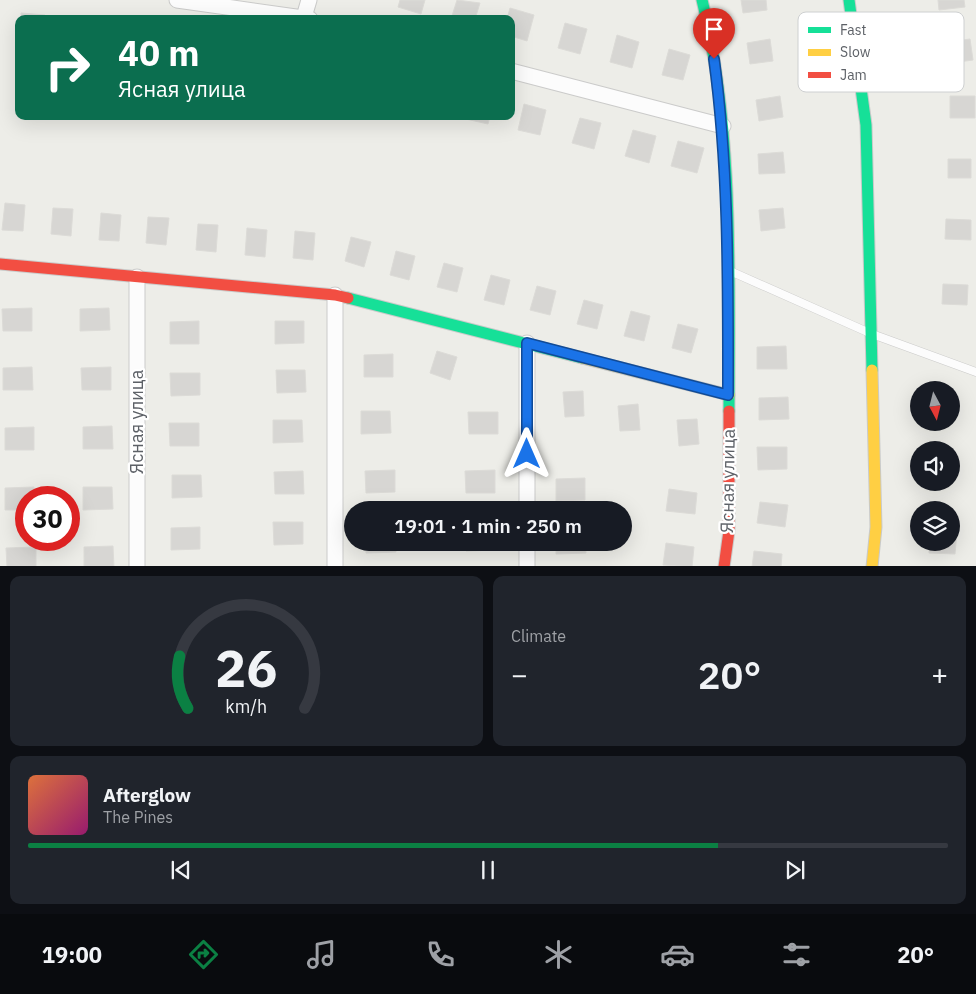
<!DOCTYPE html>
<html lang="en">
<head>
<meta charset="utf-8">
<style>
	body { margin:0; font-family:"IBM Plex Sans",sans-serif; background:#20242c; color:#f1f3f6; height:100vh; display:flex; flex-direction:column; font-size:19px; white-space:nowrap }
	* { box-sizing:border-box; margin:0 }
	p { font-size:16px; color:#9ea1a6 }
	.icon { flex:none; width:28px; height:28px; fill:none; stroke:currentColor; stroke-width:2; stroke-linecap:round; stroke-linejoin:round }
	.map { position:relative; height:566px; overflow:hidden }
	.sheet { display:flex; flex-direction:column; gap:10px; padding:10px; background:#0d0f14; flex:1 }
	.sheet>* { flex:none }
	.banner { position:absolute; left:15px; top:15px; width:500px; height:105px; border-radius:10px; box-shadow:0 5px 20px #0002; background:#0b6e4f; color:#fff; overflow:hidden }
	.needle { width:32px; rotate:173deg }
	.tools { position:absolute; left:910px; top:381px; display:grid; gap:10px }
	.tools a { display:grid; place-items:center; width:50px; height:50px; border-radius:50%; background:#171b24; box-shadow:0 5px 20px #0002; font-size:25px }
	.speed { position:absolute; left:15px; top:486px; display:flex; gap:10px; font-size:25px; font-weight:700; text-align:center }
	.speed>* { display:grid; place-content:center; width:65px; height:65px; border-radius:50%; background:#171b24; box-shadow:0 5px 20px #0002; line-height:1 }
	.speed .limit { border:8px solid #d22; background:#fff; color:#111 }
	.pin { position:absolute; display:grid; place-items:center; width:42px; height:42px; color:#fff; margin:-51px -21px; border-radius:50% 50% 50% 0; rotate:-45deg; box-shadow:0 0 5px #0007 }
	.pin .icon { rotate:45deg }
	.me { position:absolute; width:55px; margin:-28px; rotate:0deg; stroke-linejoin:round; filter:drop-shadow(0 0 4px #0008) }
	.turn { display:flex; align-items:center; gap:18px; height:105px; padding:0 20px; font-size:22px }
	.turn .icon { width:65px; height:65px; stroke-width:2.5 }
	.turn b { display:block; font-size:35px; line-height:42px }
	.big { font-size:38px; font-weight:600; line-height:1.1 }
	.sheet .tile { flex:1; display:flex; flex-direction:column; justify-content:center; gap:8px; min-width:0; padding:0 18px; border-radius:10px; background:#20242c }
	.sheet .dial { align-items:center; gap:0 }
	.dial svg { height:130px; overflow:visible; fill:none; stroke:#363941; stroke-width:7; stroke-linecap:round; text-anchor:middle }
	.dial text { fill:#f1f3f6; stroke:none }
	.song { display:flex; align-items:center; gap:15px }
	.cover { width:60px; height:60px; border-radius:8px; background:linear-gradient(135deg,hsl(20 70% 55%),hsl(320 70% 35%)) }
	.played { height:5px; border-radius:2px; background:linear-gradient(90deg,#0b8043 75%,#363941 75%) }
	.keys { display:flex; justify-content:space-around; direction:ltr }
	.heat { display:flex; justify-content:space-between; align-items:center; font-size:28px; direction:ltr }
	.sheet .tiles { flex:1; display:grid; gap:10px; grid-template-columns:1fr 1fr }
	.tile:last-child { grid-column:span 2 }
	.trip { position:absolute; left:344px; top:501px; width:288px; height:50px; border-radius:25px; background:#171b24; box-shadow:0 5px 20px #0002; font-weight:600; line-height:50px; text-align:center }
	.tabs { display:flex; height:80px; justify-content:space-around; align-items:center; background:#090b0e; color:#9ea1a6 }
	.tabs .icon { width:35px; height:35px }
	.tabs .selected { color:#0b8043 }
	.tabs b { font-size:22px; color:#f1f3f6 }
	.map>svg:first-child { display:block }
	.building { fill:#d7d6d3; stroke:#dcdbd7 }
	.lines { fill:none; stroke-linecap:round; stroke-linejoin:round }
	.lane-casing { stroke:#cbcbca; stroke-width:9 }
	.street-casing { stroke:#cbcbca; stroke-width:17 }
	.fast-casing { stroke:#c9cac9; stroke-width:13 }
	.slow-casing { stroke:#c9cac9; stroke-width:13 }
	.jam-casing { stroke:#c9cac9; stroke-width:13 }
	.lane { stroke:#fcfcfc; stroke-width:8 }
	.street { stroke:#fcfcfc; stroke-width:15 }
	.fast { stroke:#16e098; stroke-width:11 }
	.slow { stroke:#ffcf43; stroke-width:11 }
	.jam { stroke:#f24e42; stroke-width:11 }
	.route-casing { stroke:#114b97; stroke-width:12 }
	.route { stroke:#1a73e8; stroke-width:9 }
	.labels { text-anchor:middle; stroke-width:4.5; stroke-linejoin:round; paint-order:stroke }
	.street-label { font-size:18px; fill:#5d6167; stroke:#fff }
	.key { fill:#fff; stroke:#ced0d1; stroke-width:1 }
	.key-label { font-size:14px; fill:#5d6167 }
</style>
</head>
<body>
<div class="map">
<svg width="976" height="567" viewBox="0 0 976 567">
	<rect width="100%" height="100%" fill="#edede8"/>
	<path class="building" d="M400 0H425L421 14 398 7Z
		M457 0 480 3 475 19H451Z
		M741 0H766L767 10 743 13Z
		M938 0H964L965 7 939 10Z
		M510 8 534 15 527 41 511 36V19H507Z
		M21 13 45 15V19H21Z
		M565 23 587 29 580 54 558 48Z
		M617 35 639 42 632 68 610 62Z
		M770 39 773 61 750 64 747 43Z
		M970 39 973 60 951 63 948 42Z
		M669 49 690 55 683 80 662 75Z
		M780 96 783 117 759 121 756 100Z
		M950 96H975V118H950Z
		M524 104 546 110 540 135 518 130Z
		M467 116H490L488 124 466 119Z
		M580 118 601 123 594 149 572 143Z
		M633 130 656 136 649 163 625 156Z
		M678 141 704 148 697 173 671 166Z
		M783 152 785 173 759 174 758 154Z
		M948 159H971V178H948Z
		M5 203 25 205 23 231 2 230Z
		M53 208 73 209 71 236 51 234Z
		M783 208 785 228 761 231 759 210Z
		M101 213 121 215 119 241 99 240Z
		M148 217 169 218 166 245 146 243Z
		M946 219 971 220V240L945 239Z
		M198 224 218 225 216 252 196 250Z
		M247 228 267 230 265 257 245 255Z
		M295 231 315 233 313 260 293 258Z
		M351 237 371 242 364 267 345 261Z
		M396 251 415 256 409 280 390 275Z
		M444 263 463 268 457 292 437 287Z
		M491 275 510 280 504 305 484 300Z
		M943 284 968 285 967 305 942 304Z
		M537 286 556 291 550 315 530 310Z
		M584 300 603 305 597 329 577 324Z
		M32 308V331H3L2 309Z
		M109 308 110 330 80 331V309Z
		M631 311 650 316 644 341 624 336Z
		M199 321V344H170V322Z
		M275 321H304V343L275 344Z
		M678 324 698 329 691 353 672 348Z
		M786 346 787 369H757V347Z
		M437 351 457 357 450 380 430 373Z
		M393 354V377H364V355Z
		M32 367 33 390H3V368Z
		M111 367V390H82L81 368Z
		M276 370H305L306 392 277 393Z
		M170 373H200V395L171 396Z
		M583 391 584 416 565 417 563 392Z
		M788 397 789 419 759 420V398Z
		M638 404 640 430 620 431 618 406Z
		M361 411H390L391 433 361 434Z
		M468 412H498V434H469Z
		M697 419 699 444 679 446 677 420Z
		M273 420H302L303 442 273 443Z
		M169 423H199V446H170Z
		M112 426 113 449H83V427Z
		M34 427V450H5V428Z
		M757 447H787V469L758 470Z
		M395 470V492L366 493 365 471Z
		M495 470V493H466L465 471Z
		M303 471 304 494H275L274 472Z
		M172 475H201L202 497 172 498Z
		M585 478V500L556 501V479Z
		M34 487V498H26V510H5V488Z
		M83 487H112L113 509 83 510Z
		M669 489 697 493 695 514 666 511Z
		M760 502 788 505 785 527 757 523Z
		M273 522H303V544L274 545Z
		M200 527V549L171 550V528Z
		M951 531H957L955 554 929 553V542H951Z
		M366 542H395L396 552 366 553Z
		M466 542H495L496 550 466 551Z
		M556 542H585L586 553 556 554Z
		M666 543 694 547 692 567 663 565Z
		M113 546 114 567H84V547Z
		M36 547V567H7L6 548Z
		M754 551 782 554 781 567H752Z"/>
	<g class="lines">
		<g class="lane-casing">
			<path id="lane" d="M730 271 872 334 976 372"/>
		</g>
		<g class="street-casing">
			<path id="street" d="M177 0 310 19
				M304 17 309 0
				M511 71 723 126
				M137 277V567
				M527 343V510
				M527 542V567
				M335 567V295"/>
		</g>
		<g class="fast-casing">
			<path id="fast" d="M702 0C734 128 729 279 729 411
				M849 0 866 125 872 370
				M348 298 582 358"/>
		</g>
		<g class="slow-casing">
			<path id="slow" d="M582 358 729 395
				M872 567 876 527 872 370"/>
		</g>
		<g class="jam-casing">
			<path id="jam" d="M0 264 335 295 348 298
				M724 567 729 531V411"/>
		</g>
		<use href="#lane" class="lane"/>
		<use href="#street" class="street"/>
		<use href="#fast" class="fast"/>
		<use href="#slow" class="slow"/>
		<use href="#jam" class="jam"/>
	</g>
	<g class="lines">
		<g class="route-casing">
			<path id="route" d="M527 454V343L728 395C728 283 729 170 714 59"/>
		</g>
		<use href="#route" class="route"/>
	</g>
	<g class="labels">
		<g class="street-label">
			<text transform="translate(137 422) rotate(-90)" y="6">Ясная улица</text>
			<text transform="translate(728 481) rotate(-89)" y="6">Ясная улица</text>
		</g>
	</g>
	<rect x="798" y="12" width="166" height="80" rx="8" class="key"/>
	<rect x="808" y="27" width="23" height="6" fill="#16e098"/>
	<rect x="808" y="49" width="23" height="7" fill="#ffcf43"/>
	<rect x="808" y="72" width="23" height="6" fill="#f24e42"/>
	<g class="key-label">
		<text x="840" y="35">Fast</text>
		<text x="840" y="57">Slow</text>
		<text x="840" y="80">Jam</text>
	</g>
</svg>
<div class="tools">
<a><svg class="needle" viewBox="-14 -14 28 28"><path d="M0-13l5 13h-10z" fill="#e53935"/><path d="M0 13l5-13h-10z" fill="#9ea1a6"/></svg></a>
<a><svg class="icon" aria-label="sound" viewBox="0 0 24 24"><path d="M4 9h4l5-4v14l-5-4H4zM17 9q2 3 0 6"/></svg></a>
<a><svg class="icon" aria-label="layers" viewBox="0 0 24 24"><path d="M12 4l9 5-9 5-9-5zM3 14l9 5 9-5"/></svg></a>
</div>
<div class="speed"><div class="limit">30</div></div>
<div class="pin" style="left:714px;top:59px;background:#d93025"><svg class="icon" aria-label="arrive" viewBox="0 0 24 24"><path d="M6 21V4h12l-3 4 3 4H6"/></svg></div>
<svg class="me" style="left:527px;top:454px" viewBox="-20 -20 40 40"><path d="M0-17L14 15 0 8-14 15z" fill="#1a73e8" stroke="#fff" stroke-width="4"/></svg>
<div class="trip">19:01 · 1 min · 250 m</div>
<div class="banner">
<div class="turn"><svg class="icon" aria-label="right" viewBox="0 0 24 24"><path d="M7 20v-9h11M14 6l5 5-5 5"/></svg><div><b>40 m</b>Ясная улица</div></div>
</div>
</div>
<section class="sheet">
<div class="tiles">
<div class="tile dial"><svg viewBox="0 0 100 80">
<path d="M14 69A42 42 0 1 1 86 69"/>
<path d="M14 69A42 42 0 0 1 9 37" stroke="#0b8043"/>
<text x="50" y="56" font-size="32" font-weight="700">26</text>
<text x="50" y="72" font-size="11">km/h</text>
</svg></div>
<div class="tile"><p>Climate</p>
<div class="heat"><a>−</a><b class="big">20°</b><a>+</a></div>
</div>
<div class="tile">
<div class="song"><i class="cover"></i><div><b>Afterglow</b><p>The Pines</p></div></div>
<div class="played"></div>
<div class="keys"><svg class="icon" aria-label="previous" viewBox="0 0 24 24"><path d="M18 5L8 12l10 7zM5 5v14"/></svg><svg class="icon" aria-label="pause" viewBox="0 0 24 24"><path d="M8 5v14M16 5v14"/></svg><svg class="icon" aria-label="next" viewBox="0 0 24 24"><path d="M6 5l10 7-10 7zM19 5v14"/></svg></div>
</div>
</div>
</section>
<nav class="tabs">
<b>19:00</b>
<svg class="icon selected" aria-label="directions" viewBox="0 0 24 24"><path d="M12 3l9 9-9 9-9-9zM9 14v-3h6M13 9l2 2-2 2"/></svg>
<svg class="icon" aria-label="music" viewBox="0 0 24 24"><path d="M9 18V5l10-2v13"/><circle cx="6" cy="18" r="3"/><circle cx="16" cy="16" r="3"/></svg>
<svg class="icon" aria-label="phone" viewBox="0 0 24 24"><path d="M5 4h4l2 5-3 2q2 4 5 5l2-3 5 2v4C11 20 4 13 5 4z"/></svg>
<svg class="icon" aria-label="climate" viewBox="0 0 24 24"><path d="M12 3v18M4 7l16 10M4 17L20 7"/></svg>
<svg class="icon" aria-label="car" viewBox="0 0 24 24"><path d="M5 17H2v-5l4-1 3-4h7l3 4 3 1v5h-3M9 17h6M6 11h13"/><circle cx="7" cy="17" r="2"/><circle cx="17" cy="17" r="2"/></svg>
<svg class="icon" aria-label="filters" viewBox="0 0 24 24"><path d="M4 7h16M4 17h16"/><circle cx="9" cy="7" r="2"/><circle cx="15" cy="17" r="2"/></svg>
<b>20°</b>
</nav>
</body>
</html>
